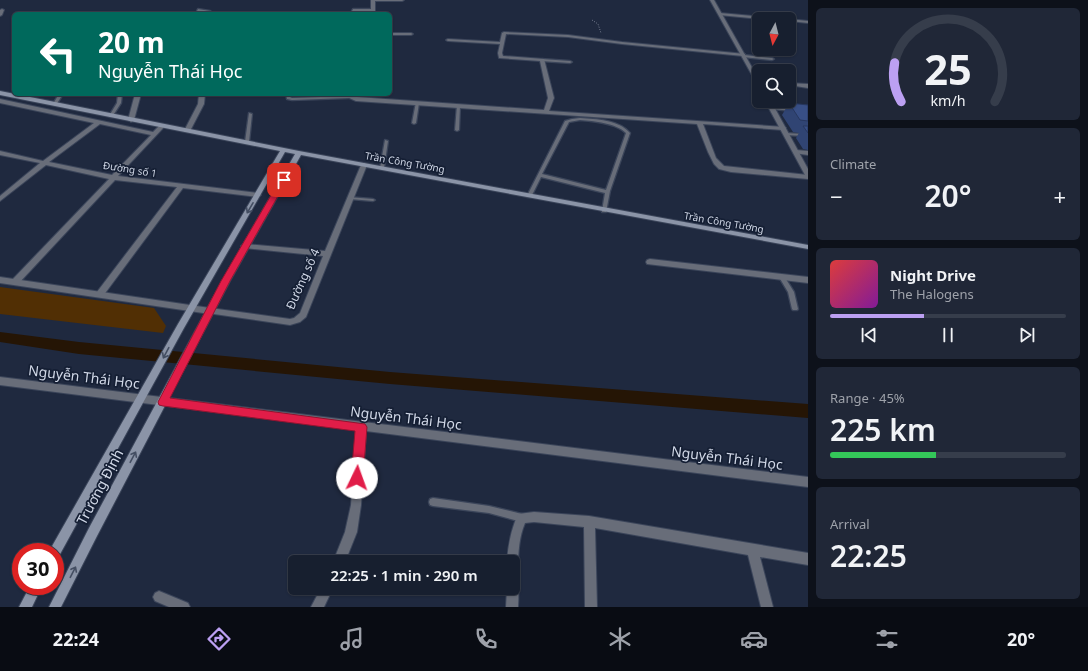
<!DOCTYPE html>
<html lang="en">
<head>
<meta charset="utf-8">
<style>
	body { margin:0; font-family:"Noto Sans",sans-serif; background:#202737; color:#f1f3f6; height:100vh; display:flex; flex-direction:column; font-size:15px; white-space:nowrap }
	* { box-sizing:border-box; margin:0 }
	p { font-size:13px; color:#9ea2aa }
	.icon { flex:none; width:22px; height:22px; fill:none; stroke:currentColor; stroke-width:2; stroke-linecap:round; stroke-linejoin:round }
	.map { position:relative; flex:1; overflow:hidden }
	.side { display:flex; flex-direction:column; gap:8px; padding:8px; background:#0d111a; width:280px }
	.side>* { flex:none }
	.guide { position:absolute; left:12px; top:12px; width:380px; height:84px; border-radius:6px; box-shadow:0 1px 3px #0004,0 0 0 1px #363d4b; background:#00695c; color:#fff; overflow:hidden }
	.needle { width:26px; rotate:187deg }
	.buttons { position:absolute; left:752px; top:12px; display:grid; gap:8px }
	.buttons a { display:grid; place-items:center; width:44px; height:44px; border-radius:6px; background:#171f2f; box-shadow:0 1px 3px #0004,0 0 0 1px #363d4b; font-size:20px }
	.speed { position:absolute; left:12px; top:543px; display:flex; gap:8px; font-size:20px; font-weight:700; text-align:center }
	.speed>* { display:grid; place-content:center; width:52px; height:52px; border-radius:50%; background:#171f2f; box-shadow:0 1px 3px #0004,0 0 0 1px #363d4b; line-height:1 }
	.speed .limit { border:6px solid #d22; background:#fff; color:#111 }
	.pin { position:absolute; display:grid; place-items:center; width:34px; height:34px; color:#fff; margin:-17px; border-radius:8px; box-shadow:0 2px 6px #0006 }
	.me { position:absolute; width:44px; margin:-22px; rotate:3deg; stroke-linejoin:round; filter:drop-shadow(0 0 3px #0008) }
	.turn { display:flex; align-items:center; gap:14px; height:84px; padding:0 20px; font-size:18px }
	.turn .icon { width:52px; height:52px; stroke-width:2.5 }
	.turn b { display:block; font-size:28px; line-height:34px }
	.big { font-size:30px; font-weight:600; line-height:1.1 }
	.side .widget { flex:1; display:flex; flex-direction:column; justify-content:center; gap:6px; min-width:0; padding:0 14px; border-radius:6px; background:#202737 }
	.side .dial { align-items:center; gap:0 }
	.dial svg { height:104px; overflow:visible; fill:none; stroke:#363d4b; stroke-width:7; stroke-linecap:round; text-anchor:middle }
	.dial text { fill:#f1f3f6; stroke:none }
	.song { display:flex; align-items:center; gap:12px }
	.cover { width:48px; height:48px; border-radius:6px; background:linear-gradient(135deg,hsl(0 70% 55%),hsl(290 70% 35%)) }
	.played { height:4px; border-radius:2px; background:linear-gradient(90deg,#bca0f2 40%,#363d4b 40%) }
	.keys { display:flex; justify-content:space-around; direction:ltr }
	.heat { display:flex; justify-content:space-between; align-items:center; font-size:22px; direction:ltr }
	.charge { height:6px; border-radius:3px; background:linear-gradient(90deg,#34c759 45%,#363d4b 0) }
	.trip { position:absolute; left:288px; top:555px; width:232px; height:40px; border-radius:6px; background:#171f2f; box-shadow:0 1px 3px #0004,0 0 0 1px #363d4b; font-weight:600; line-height:40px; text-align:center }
	.tab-bar { display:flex; height:64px; justify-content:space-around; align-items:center; background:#090c13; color:#9ea2aa }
	.tab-bar .icon { width:28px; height:28px }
	.tab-bar .selected { color:#bca0f2 }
	.tab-bar b { font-size:18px; color:#f1f3f6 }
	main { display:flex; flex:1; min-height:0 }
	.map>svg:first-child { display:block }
	.green { fill:#512f04 }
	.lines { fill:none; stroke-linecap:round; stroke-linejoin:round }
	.canal { fill:#251505; fill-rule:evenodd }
	.service-casing { stroke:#3b455a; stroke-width:2.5 }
	.minor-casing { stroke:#3b455a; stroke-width:2 }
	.tertiary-casing { stroke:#3b455a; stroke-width:2 }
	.secondary-casing { stroke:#3b455a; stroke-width:2 }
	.path { stroke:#757d90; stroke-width:1; stroke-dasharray:1 1.5; stroke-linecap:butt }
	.service { fill:#686d79; fill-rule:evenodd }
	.minor { fill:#686d79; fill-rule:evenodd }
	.tertiary { fill:#686d79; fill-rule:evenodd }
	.secondary { fill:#8b94a7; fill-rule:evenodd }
	.wall { fill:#304473 }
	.building { fill:#384f86; stroke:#27375e }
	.oneway { stroke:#444e62 }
	.route { fill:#e11d48; stroke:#92132f }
	.labels { text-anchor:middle; stroke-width:3.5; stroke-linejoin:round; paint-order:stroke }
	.far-street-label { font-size:10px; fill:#d1d8e7; stroke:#151f34 }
	.street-label { font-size:12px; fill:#d1d8e7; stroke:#151f34 }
	.near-street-label { font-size:14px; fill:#d1d8e7; stroke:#151f34 }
</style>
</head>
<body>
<main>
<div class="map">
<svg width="808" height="607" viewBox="0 0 808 607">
	<rect width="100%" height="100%" fill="#1f293f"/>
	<path class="green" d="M0 287 154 308 166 326 163 333 0 314Z"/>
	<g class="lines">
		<path class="canal" d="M0 332 79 342 390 372 808 404V418L390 384 79 354 0 342Z"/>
		<g class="service-casing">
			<path id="service" d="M198 9 210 11 211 12 210 14H207L208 12 197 11Z
				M353 9H373L374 10 373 11H352Z
				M744 55 772 58 774 59 772 60 743 57 742 56Z
				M542 59 570 61 572 62 570 63 541 61 540 60Z
				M59 94H63L56 105H54L53 104Z
				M118 94H122L121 103 112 117H110L109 116 117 103Z
				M286 94H290V97L292 98 350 96 352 97 350 98 292 100 287 99Z
				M416 102 419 103 416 123 414 124 412 123Z
				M457 105 460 106 459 130 457 131 455 130Z
				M771 107 792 109 794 110 792 111 772 109H771Z
				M249 113 252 114 249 142 247 143 245 142Z
				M580 118C596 119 619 120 630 133L610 191 606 212H602V211L605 193 541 177 531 197H527V196L565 121 572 119ZM580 120C594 121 616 123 626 133L606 190 542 174 569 122Z
				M785 133 804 134 806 135 804 136 786 135H785Z
				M385 140 388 141 384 168 382 169 380 168Z
				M348 197 373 199 375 200 373 201 350 199 348 198Z
				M782 275 784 276 794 292 798 309 797 310H793L792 309 788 292 779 277Z
				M433 498 489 506 522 514 525 515 526 518 525 521 522 522 489 513 433 506 430 505 429 502 430 499Z"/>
		</g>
		<g class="minor-casing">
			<path id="minor" d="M371 0H404L402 1H375V14H371Z
				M2 9 4 10 2 15 0 16V10Z
				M720 13 774 18 776 19H761L719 15Z
				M788 19H789L808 21V23L789 21Z
				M504 32 568 35 622 42 745 54V55L743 56 622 44 568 37 506 34 502 53 503 56 544 59 554 98 549 111 785 127 786 128 783 130 703 124 716 158 724 166 808 175V179L731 172 719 169 714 164 708 152 697 124 356 101 347 97V94H353V96L357 97 544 110 548 98 540 61 499 58 498 53 500 44 448 41 446 40 448 39 500 42 502 33Z
				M390 33H411L413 34 411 35H390Z
				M789 83 808 84V88L789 85Z
				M135 94H141L134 120 131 122 128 120Z
				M199 94H205L204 104 190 131 185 132 184 131 198 104Z
				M0 99 153 132 160 125H164L165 126 118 176 258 193 261 195 258 197 183 188 103 296H97L96 294 97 292 177 187 115 180 18 284H12L11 282 12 280 109 179 46 165 0 201V196L40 163 0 155V151L43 161 94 123 0 103ZM100 124 151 135 112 175 49 162Z
				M796 150 808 151V155L794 153V151Z
				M364 163 367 165 306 317 300 322 290 325 207 313 206 311 207 309 210 308 290 319 294 318 300 313 323 256 245 248 241 246 245 244 325 251 361 165Z
				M650 259 808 277V283L647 264 646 262 647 260Z
				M0 377 808 477V487L366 431 361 505 357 532 345 562H333L345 532 351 505 356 430 0 385Z
				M534 512 589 516 808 553V565L760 557 773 607H761L748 555 595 528 597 607H585L584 527 534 522 525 523C514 549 520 580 518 607H506L507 588H513V562H507C508 545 511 530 518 514Z
				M321 588H333L324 607H311Z
				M159 591 188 603 190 607H169L155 601 153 597 155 593Z"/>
		</g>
		<g class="tertiary-casing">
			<path id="tertiary" d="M710 0H714L759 80V85L757 84Z
				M765 101H771L808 169V177L805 175Z
				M0 277 210 308 213 309 214 311 213 313 210 314 0 283Z"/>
		</g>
		<g class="secondary-casing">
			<path id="secondary" d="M0 91 299 151 808 245V249L301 155 230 281 97 536 61 607H49L89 528 222 281 295 154 285 152 184 328 59 556 55 558V552H49L51 548 178 324 280 151 0 95Z
				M30 586H42L32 607H19Z"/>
		</g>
		<path class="path" d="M592 20 598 24 601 33"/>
		<use href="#service" class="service"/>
		<use href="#minor" class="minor"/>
		<use href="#tertiary" class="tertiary"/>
		<use href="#secondary" class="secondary"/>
	</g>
	<path class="wall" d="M789 103 808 105V150L803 149 796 138 799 133 793 132 782 115Z"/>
	<path class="building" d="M789 103 808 105V121L800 120Z
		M803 126H808V133Z"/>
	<defs><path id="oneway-shaft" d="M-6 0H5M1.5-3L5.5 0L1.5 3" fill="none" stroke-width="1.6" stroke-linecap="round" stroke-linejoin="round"/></defs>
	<g class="oneway">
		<use href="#oneway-shaft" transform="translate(250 208) rotate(120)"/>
		<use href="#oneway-shaft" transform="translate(166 353) rotate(118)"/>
		<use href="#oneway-shaft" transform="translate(133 457) rotate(-62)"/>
		<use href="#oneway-shaft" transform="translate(73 572) rotate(-63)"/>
	</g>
	<path class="route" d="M281 178H284L287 180 230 281 170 398 365 424 367 427 363 478 361 482 357 484 353 482 351 478 355 431 163 406 159 405 158 402 221 281Z"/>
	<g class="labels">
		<g class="far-street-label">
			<text transform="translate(405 162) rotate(10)" y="4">Trần Công Tường</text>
			<text transform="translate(130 169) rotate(9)" y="4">Đường số 1</text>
			<text transform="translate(724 222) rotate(10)" y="4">Trần Công Tường</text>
		</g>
		<g class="street-label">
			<text transform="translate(303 279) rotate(-66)" y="4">Đường số 4</text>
		</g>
		<g class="near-street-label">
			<text transform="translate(84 377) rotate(7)" y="5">Nguyễn Thái Học</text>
			<text transform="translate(406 418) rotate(7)" y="5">Nguyễn Thái Học</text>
			<text transform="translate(727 458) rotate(7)" y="5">Nguyễn Thái Học</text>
			<text transform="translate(100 487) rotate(-62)" y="5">Trương Định</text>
		</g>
	</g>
</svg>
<div class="buttons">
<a><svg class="needle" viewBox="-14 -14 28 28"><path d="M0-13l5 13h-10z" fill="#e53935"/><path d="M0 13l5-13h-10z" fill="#9ea2aa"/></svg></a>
<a><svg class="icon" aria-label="search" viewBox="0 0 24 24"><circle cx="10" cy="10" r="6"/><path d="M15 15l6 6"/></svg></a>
</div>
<div class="speed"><div class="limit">30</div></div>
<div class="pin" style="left:284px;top:180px;background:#d93025"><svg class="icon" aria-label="arrive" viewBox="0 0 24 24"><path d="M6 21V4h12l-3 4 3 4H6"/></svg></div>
<svg class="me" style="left:357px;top:478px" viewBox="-20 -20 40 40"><circle r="19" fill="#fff"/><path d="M0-13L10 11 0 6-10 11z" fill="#e11d48"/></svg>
<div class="trip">22:25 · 1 min · 290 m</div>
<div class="guide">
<div class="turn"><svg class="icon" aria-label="left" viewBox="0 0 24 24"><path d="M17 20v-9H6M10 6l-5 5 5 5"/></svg><div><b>20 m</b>Nguyễn Thái Học</div></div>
</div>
</div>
<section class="side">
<div class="widget dial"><svg viewBox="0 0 100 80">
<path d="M14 69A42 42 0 1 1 86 69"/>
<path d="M14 69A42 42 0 0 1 9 39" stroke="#bca0f2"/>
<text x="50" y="56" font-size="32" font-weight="700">25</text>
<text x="50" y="72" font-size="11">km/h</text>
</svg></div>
<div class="widget"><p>Climate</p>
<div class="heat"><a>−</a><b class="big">20°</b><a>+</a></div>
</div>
<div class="widget">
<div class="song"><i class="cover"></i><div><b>Night Drive</b><p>The Halogens</p></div></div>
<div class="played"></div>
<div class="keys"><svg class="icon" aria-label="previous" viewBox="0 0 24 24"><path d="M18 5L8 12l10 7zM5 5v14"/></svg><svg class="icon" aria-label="pause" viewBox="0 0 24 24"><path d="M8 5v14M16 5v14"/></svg><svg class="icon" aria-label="next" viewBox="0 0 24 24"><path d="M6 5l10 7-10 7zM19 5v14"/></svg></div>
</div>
<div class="widget"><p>Range · 45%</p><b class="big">225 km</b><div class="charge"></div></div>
<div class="widget"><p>Arrival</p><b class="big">22:25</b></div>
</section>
</main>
<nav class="tab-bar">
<b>22:24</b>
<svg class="icon selected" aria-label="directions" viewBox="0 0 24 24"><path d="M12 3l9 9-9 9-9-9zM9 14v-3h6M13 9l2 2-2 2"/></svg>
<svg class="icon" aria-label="music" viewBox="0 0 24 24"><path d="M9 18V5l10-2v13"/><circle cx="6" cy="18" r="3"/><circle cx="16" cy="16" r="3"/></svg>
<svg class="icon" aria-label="phone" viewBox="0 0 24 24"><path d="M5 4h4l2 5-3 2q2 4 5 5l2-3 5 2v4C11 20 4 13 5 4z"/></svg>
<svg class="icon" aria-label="climate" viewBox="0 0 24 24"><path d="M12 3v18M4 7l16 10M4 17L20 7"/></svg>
<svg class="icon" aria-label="car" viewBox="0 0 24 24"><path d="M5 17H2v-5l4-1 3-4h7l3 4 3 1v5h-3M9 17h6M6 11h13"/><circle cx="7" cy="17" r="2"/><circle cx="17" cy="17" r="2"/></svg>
<svg class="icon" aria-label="filters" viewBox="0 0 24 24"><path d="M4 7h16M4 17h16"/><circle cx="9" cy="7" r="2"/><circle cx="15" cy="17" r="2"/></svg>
<b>20°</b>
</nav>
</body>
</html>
